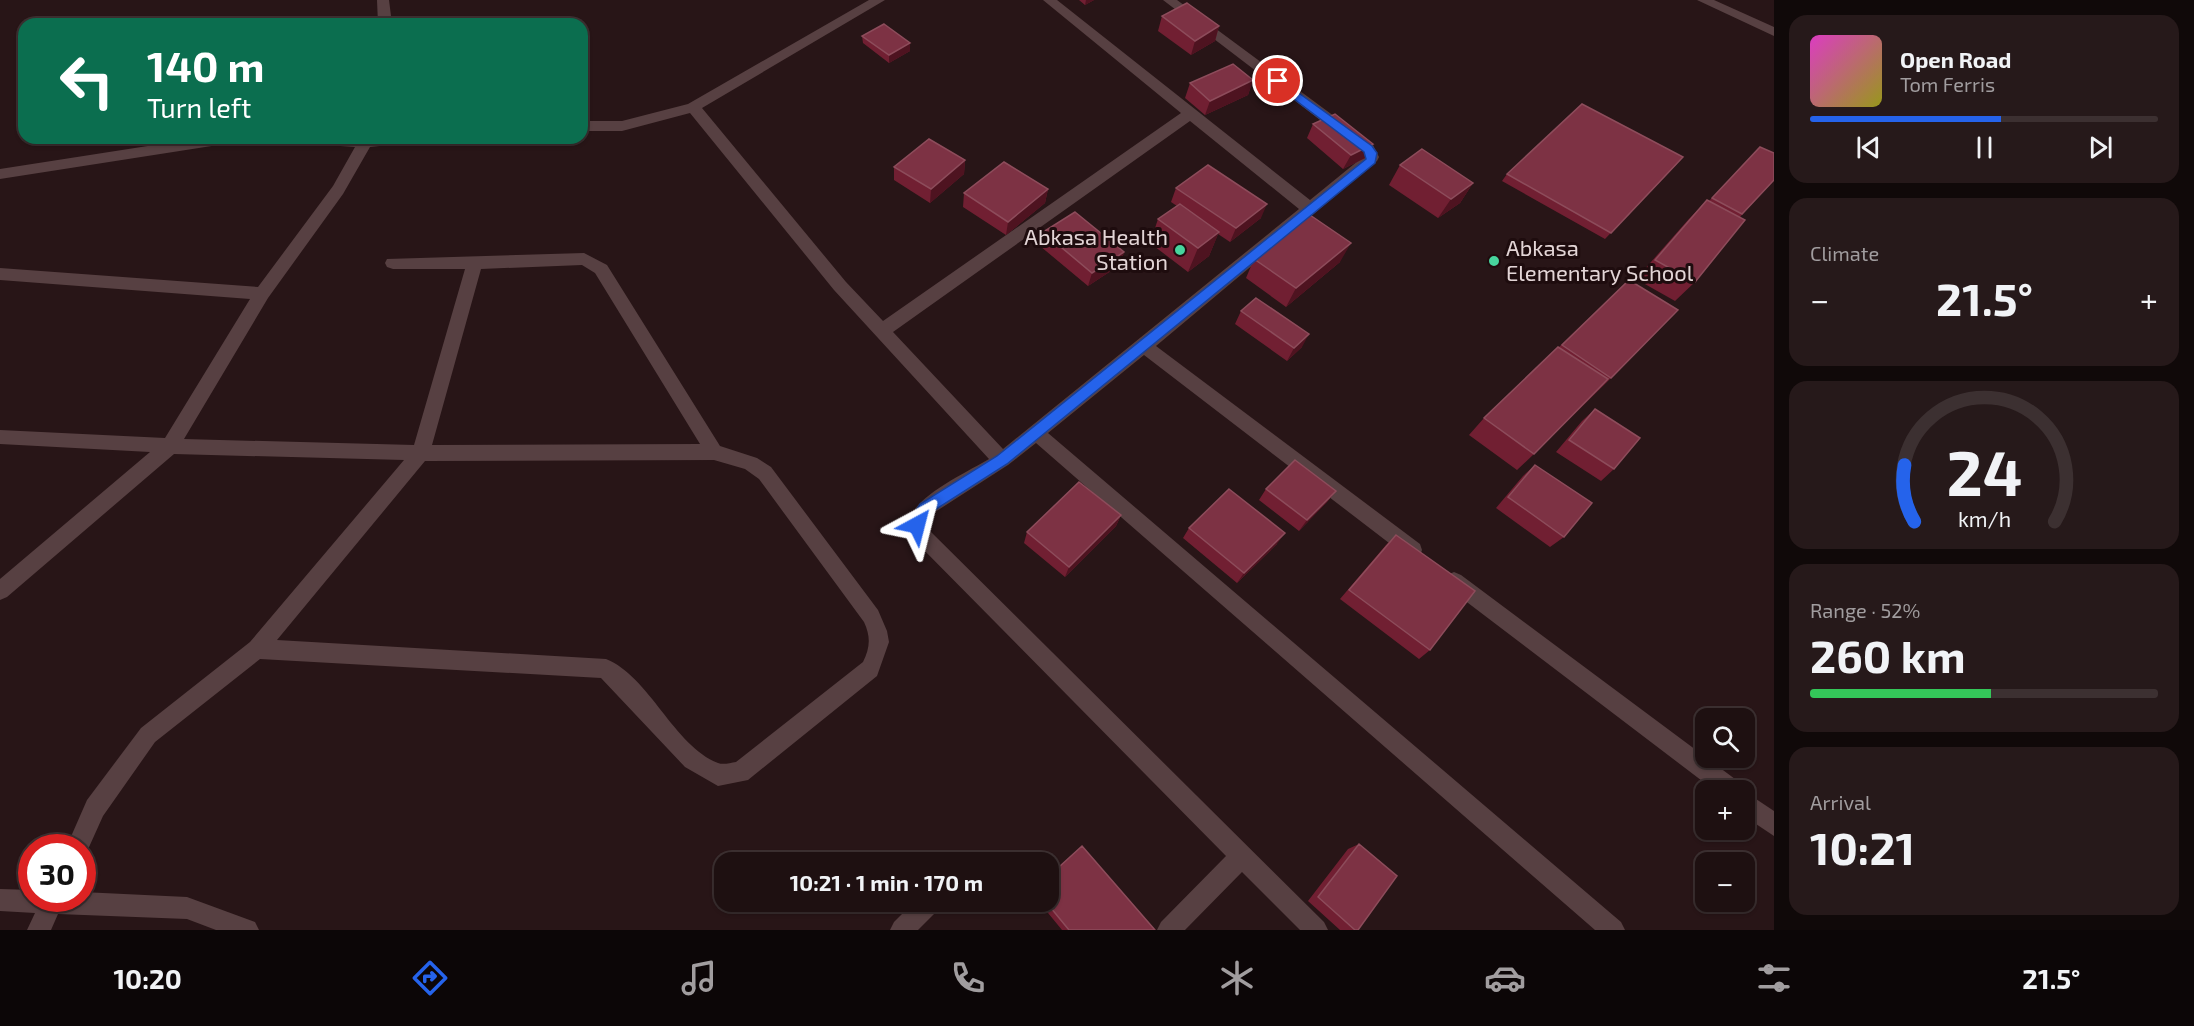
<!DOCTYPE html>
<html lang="en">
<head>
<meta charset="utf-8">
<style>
	body { margin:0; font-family:"Exo 2",sans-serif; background:#26191a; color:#f1f3f6; height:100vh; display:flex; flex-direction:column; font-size:22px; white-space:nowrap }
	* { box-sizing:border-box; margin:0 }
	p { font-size:20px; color:#a19d9f }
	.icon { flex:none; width:33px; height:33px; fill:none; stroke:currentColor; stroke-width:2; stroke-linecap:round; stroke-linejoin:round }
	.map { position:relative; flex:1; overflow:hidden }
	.panel { display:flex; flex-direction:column; gap:15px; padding:15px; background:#100909; width:420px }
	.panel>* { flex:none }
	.guide { position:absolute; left:18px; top:18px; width:570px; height:126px; border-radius:18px; box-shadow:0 2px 4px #0004,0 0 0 2px #3c3031; background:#0b6e4f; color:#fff; overflow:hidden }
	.buttons { position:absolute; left:1695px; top:708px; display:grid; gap:12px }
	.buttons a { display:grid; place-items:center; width:60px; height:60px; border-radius:12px; background:#1e1011; box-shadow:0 2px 4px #0004,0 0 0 2px #3c3031; font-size:30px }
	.speed { position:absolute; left:18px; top:834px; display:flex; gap:12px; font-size:30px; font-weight:700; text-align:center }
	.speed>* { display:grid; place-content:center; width:78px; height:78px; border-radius:50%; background:#1e1011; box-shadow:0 2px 4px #0004,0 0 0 2px #3c3031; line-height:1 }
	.speed .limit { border:9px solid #d22; background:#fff; color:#111 }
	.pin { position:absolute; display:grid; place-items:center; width:51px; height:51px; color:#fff; margin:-26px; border:3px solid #fff; border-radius:50%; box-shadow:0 2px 6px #0007 }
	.me { position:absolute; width:66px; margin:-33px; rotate:38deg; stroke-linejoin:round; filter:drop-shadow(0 0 4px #0008) }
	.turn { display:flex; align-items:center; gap:21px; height:126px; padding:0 30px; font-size:27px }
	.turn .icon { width:78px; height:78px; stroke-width:2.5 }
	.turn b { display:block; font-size:42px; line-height:51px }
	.big { font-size:45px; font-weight:700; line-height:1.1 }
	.panel .card { flex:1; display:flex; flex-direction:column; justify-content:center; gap:9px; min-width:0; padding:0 21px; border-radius:18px; background:#26191a }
	.panel .dial { align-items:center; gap:0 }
	.dial svg { height:156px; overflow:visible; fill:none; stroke:#3c3031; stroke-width:7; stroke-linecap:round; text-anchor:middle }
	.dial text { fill:#f1f3f6; stroke:none }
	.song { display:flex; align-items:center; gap:18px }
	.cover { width:72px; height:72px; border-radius:9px; background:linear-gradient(135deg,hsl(310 70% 55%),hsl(60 70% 35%)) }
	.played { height:6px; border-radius:3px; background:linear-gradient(90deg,#2563eb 55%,#3c3031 55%) }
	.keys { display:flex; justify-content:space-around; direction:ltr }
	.heat { display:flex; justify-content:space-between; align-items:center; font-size:33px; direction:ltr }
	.charge { height:9px; border-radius:4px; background:linear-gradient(90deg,#34c759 52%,#3c3031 0) }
	.trip { position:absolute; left:714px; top:852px; width:345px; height:60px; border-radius:18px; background:#1e1011; box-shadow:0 2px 4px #0004,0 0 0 2px #3c3031; font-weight:700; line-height:60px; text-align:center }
	.tabs { display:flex; height:96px; justify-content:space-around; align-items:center; background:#0c0607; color:#a19d9f }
	.tabs .icon { width:42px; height:42px }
	.tabs .current { color:#2563eb }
	.tabs b { font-size:27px; color:#f1f3f6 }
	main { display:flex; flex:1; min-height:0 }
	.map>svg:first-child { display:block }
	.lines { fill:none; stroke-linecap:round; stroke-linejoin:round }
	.street { fill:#574042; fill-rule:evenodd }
	.wall { fill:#711f32 }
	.shaded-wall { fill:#4e1320 }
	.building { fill:#7d3244; stroke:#8d4c5b; stroke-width:1.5 }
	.route { fill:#2563eb; stroke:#184099; stroke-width:1.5 }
	.poi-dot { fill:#47d49d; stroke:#1e0c0e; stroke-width:2 }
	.labels { text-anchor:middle; stroke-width:6; stroke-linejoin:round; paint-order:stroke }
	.poi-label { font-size:22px; fill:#e3d5d6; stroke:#1e0c0e; text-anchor:end }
</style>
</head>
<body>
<main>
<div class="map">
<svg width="1774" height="930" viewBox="0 0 1774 930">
	<rect width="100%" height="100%" fill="#281517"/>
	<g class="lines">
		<path class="street" d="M377 0H389L392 24H378Z
			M869 0H885L702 108 846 282 883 321 1181 113 1043 0H1057L1310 200 1364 156 1362 152 1163 0H1177L1373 145 1379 157 1377 161 1156 346 1420 544 1422 550 1420 556 1413 559 1406 556 1144 355 1048 433 1621 922 1625 930H1595L1036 443 1008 465 932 514 927 521 928 529 1324 922 1328 930H1300L1242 872 1185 930H1157L1161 922 1226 856 914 540C912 534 908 528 909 522 911 498 969 471 989 459L834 290 690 113 622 131H582V121H622L688 104ZM1190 121 1299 209 1003 449 893 332Z
			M1697 0H1714L1774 27V36Z
			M199 138H415L408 143 370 147 343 194 268 298 184 439 414 445 465 269H393L387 267 385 263 387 259 584 253 607 265 720 446 757 458 771 467 878 610 887 631 889 642 877 676 748 780 718 786 685 767 601 678 260 659 155 742 103 816 85 856 82 857V848H66L87 800 141 728 250 642 404 460 174 454 7 597 0 600V579L150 452 0 444V430L165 438 250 299 0 280V268L258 287 333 186 355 147 297 143 218 145 0 179V169ZM582 265 595 273 700 444 432 445 481 269ZM714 460 745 469 759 479 864 622C871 637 870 648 863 662L736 762C730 763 723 765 718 763 674 746 649 676 606 659L277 640 425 461Z
			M1454 572 1461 575 1739 782 1742 790H1714L1447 587 1444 581 1447 575Z
			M1744 791 1774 811V836L1744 816Z
			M0 889 32 890V898H82V892L187 897 255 922 259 930H216L187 919 58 914 51 930H27L35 913 0 911Z
			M914 902H941L938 910 918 930H890L894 922Z"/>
	</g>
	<path class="wall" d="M1079 0H1094L1085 5Z
		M1162 16 1219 26 1215 41 1191 55 1158 31Z
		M862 36 910 51 889 63 863 43Z
		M1253 80 1248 95 1205 115 1185 98 1190 83Z
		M1313 124 1365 158 1343 169 1307 138Z
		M1760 147 1774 180 1740 217 1695 282 1675 301 1636 279 1688 220 1707 200 1709 201Z
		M965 160 964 174 930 203 894 180V167Z
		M1677 164 1605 239 1502 181 1507 174Z
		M1400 165 1473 183 1460 203 1438 218 1389 185Z
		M1176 188 1261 218 1230 242 1218 234 1209 256 1188 272 1150 243 1158 219 1177 206 1171 202Z
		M1048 189 1045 203 1006 235 963 207 964 193Z
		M1043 232 1124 252 1120 265 1088 286 1040 246Z
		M1254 259 1340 262 1286 307 1246 278Z
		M1629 280 1611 378 1534 454 1517 470 1469 435 1484 418 1559 347Z
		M1241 311 1302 347 1287 361 1235 324Z
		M1595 409 1614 469 1601 481 1556 452 1582 421Z
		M1535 465 1564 537 1550 547 1496 508 1523 476Z
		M1266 489 1336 491 1327 502 1299 531 1259 500Z
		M1121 515 1116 526 1065 577 1024 543 1027 532Z
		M1189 528 1277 544 1237 583 1183 538Z
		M1396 535 1430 650 1419 659 1340 599 1386 545Z
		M1359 844 1358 930H1340L1308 901 1348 849Z
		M1039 902H1048L1155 930H1062Z"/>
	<path class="shaded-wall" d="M1086 0H1094L1085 5Z
		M1219 26 1215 41 1191 55 1195 41Z
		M910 43V51L889 63V55Z
		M1253 80 1248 95 1205 115 1210 101Z
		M1373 144 1365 158 1343 169 1351 155Z
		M965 160 964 174 930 203 931 189Z
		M1473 183 1460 203 1438 218 1451 199Z
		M1048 189 1045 203 1006 235 1008 222Z
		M1267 204 1261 218 1230 242 1236 228Z
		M1219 232 1209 256 1188 272 1198 248Z
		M1351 243 1340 262 1286 307 1296 288Z
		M1124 252 1120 265 1088 286 1092 273Z
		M1309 334 1302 347 1287 361 1294 348Z
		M1336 491 1327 502 1299 531 1307 520Z
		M1121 515 1116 526 1065 577 1069 567Z
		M1285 533 1277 544 1237 583 1244 573Z"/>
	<path class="building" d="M1187 3 1219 26 1195 41 1162 16Z
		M884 24 910 43 889 55 862 36Z
		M1233 64 1253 80 1210 101 1190 83Z
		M1582 104 1683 157 1611 233 1507 174Z
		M1335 114 1373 144 1351 155 1313 124Z
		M929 139 965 160 931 189 894 167Z
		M1760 147 1774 153V180L1742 214 1712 198Z
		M1422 149 1473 183 1451 199 1400 165Z
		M1004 162 1048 189 1008 222 964 193Z
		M1208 165 1267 204 1236 228 1176 188Z
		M1707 200 1745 220 1695 282 1655 260Z
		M1180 204 1219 232 1198 248 1158 219Z
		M1075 212 1124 252 1092 273 1043 232Z
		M1310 215 1351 243 1296 288 1254 259Z
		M1629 280 1678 310 1611 378 1562 345Z
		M1256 298 1309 334 1294 348 1241 311Z
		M1558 347 1608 379 1534 454 1484 418Z
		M1595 409 1640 438 1614 469 1569 440Z
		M1295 460 1336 491 1307 520 1266 489Z
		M1535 465 1592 503 1564 537 1508 497Z
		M1079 482 1121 515 1069 567 1027 532Z
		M1229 489 1285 533 1244 573 1189 528Z
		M1396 535 1475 591 1430 650 1349 590Z
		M1359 844 1397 876 1358 930H1355L1318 897Z
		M1082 846 1155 930H1069L1046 902H1048V877Z"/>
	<path class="route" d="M1278 78 1372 146 1377 153 1375 163 1007 464 930 513 925 520 922 529 917 531 912 529 911 518 920 504 997 456 1366 159 1364 152 1274 84 1272 81Z"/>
	<g class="poi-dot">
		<circle cx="1180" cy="250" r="6"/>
		<circle cx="1494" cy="261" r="6"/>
	</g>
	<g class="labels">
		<g class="poi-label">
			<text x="1168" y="245">Abkasa Health<tspan x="1168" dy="25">Station</tspan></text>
			<text x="1506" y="256" text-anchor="start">Abkasa<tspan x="1506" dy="25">Elementary School</tspan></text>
		</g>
	</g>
</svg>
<div class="buttons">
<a><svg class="icon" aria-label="search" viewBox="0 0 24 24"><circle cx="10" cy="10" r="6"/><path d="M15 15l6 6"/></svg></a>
<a>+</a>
<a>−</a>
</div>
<div class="speed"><div class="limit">30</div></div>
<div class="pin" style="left:1278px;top:81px;background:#d93025"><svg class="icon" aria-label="arrive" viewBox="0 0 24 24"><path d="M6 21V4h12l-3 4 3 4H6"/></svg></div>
<svg class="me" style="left:917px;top:525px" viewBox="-20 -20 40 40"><path d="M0-17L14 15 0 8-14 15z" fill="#2563eb" stroke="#fff" stroke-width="4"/></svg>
<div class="trip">10:21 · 1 min · 170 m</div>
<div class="guide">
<div class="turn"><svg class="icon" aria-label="left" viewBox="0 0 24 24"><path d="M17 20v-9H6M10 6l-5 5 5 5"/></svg><div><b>140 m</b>Turn left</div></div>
</div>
</div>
<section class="panel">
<div class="card">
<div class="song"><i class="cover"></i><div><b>Open Road</b><p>Tom Ferris</p></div></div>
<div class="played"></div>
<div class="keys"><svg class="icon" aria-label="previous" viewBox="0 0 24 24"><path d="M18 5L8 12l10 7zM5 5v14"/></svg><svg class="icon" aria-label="pause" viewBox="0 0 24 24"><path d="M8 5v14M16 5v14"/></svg><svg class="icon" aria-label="next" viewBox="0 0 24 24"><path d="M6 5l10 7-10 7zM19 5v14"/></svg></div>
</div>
<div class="card"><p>Climate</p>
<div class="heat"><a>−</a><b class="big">21.5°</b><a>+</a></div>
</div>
<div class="card dial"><svg viewBox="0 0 100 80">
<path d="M14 69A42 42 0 1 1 86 69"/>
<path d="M14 69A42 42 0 0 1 9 40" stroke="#2563eb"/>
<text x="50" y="56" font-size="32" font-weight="700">24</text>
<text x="50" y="72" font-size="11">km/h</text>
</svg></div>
<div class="card"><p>Range · 52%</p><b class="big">260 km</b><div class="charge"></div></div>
<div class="card"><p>Arrival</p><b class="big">10:21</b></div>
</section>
</main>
<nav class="tabs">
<b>10:20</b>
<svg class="icon current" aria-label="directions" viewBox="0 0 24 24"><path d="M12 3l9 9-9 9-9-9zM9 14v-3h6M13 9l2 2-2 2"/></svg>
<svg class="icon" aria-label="music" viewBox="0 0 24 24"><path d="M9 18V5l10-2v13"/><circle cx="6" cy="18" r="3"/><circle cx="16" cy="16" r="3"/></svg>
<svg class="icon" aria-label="phone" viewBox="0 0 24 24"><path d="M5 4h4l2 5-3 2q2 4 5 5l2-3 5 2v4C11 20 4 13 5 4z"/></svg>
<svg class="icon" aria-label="climate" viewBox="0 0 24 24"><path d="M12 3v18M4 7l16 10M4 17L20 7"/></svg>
<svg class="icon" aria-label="car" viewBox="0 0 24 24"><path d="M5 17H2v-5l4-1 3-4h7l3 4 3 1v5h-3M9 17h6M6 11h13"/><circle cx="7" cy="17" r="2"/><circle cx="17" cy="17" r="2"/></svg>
<svg class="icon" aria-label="filters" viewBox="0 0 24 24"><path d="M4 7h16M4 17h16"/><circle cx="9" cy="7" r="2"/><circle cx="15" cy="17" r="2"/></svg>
<b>21.5°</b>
</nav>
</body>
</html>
